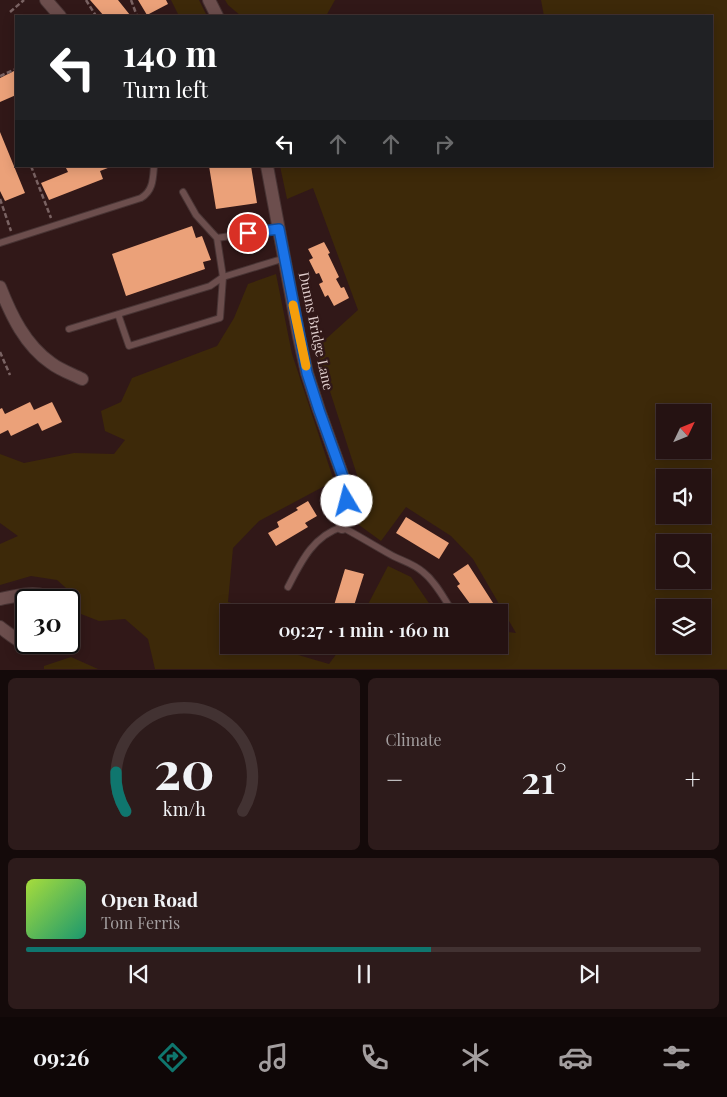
<!DOCTYPE html>
<html lang="en">
<head>
<meta charset="utf-8">
<style>
	body { margin:0; font-family:"Playfair Display",serif; background:#2d1b1b; color:#f1f3f6; height:100vh; display:flex; flex-direction:column; font-size:19px; white-space:nowrap }
	* { box-sizing:border-box; margin:0 }
	p { font-size:16px; color:#a39e9f }
	.icon { flex:none; width:28px; height:28px; fill:none; stroke:currentColor; stroke-width:2; stroke-linecap:round; stroke-linejoin:round }
	.map { position:relative; height:670px; overflow:hidden }
	.sheet { display:flex; flex-direction:column; gap:8px; padding:8px; background:#140a0a; flex:1 }
	.sheet>* { flex:none }
	.banner { position:absolute; left:15px; top:15px; width:698px; height:152px; border-radius:0px; box-shadow:0 2px 12px #0003,0 0 0 1px #423232; background:#202124; color:#fff; overflow:hidden }
	.needle { width:32px; rotate:47deg }
	.controls { position:absolute; left:656px; top:404px; display:grid; gap:10px }
	.controls a { display:grid; place-items:center; width:55px; height:55px; border-radius:0px; background:#251212; box-shadow:0 2px 12px #0003,0 0 0 1px #423232; font-size:25px }
	.speed { position:absolute; left:15px; top:589px; display:flex; gap:10px; font-size:25px; font-weight:700; text-align:center }
	.speed>* { display:grid; place-content:center; width:65px; height:65px; border-radius:50%; background:#251212; box-shadow:0 2px 12px #0003,0 0 0 1px #423232; line-height:1 }
	.speed .limit { border:2px solid #111; border-radius:8px; background:#fff; color:#111 }
	.pin { position:absolute; display:grid; place-items:center; width:42px; height:42px; color:#fff; margin:-21px; border:2px solid #fff; border-radius:50%; box-shadow:0 1px 5px #0007 }
	.me { position:absolute; width:55px; margin:-28px; rotate:352deg; stroke-linejoin:round; filter:drop-shadow(0 0 4px #0008) }
	.turn { display:flex; align-items:center; gap:18px; height:105px; padding:0 25px; font-size:22px }
	.turn .icon { width:65px; height:65px; stroke-width:2.5 }
	.turn b { display:block; font-size:35px; line-height:42px }
	.lanes { display:flex; align-items:center; height:48px; padding:0 25px; background:#0003; justify-content:center; gap:25px; direction:ltr }
	.lanes .off { opacity:.35 }
	.big { font-size:38px; font-weight:600; line-height:1.1 }
	.sheet .card { flex:1; display:flex; flex-direction:column; justify-content:center; gap:8px; min-width:0; padding:0 18px; border-radius:8px; background:#2d1b1b }
	.sheet .dial { align-items:center; gap:0 }
	.dial svg { height:130px; overflow:visible; fill:none; stroke:#423232; stroke-width:7; stroke-linecap:round; text-anchor:middle }
	.dial text { fill:#f1f3f6; stroke:none }
	.song { display:flex; align-items:center; gap:15px }
	.cover { width:60px; height:60px; border-radius:8px; background:linear-gradient(135deg,hsl(80 70% 55%),hsl(160 70% 35%)) }
	.played { height:5px; border-radius:2px; background:linear-gradient(90deg,#0f766e 60%,#423232 60%) }
	.keys { display:flex; justify-content:space-around; direction:ltr }
	.heat { display:flex; justify-content:space-between; align-items:center; font-size:28px; direction:ltr }
	.sheet .tiles { flex:1; display:grid; gap:8px; grid-template-columns:1fr 1fr }
	.card:last-child { grid-column:span 2 }
	.trip { position:absolute; left:220px; top:604px; width:288px; height:50px; border-radius:0px; background:#251212; box-shadow:0 2px 12px #0003,0 0 0 1px #423232; font-weight:600; line-height:50px; text-align:center }
	.dock { display:flex; height:80px; justify-content:space-around; align-items:center; background:#0f0707; color:#a39e9f }
	.dock .icon { width:35px; height:35px }
	.dock .selected { color:#0f766e }
	.dock b { font-size:22px; color:#f1f3f6 }
	.map>svg:first-child { display:block }
	.green { fill:#3d2909; fill-rule:evenodd }
	.building { fill:#eba179 }
	.lines { fill:none; stroke-linecap:round; stroke-linejoin:round }
	.lane-casing { stroke:#483434; stroke-width:8 }
	.street-casing { stroke:#483434; stroke-width:14 }
	.path { stroke:#7a6363; stroke-width:2.5; stroke-dasharray:5 2.5; stroke-linecap:butt }
	.lane { stroke:#6c4e4d; stroke-width:6 }
	.street { stroke:#6c4e4d; stroke-width:12 }
	.route-casing { stroke:#114b97; stroke-width:12 }
	.route { stroke:#1a73e8; stroke-width:9 }
	.slow { stroke:#f59e0b; stroke-width:9 }
	.labels { text-anchor:middle; stroke-width:5; stroke-linejoin:round; paint-order:stroke }
	.street-label { font-size:14px; fill:#dfcdcc; stroke:#311818 }
</style>
</head>
<body>
<div class="map">
<svg width="727" height="670" viewBox="0 0 727 670">
	<rect width="100%" height="100%" fill="#311818"/>
	<path class="green" d="M171 0H199L207 16H179Z
		M225 0H335L326 16H241L228 5Z
		M541 0H727V669H155L148 639 125 619 99 621 81 614 74 595 57 580 31 576 0 585V544L18 536 0 523V454L24 463 74 453 114 454 125 440 105 431 101 411 121 402 132 378 217 346 234 318 248 284 276 274 292 354 334 481 259 521 233 548 228 602 261 611V612H229V645H264L329 664 343 645H499V631L516 633 473 559 451 536 406 507 381 541 359 525 357 475 316 348 358 310 313 188 287 199 280 166H711V16H544ZM665 412H702V450H665ZM665 478H702V515H665ZM665 542H702V580H665ZM665 608H702V645H665Z
		M388 566 411 577 435 612H364Z
		M71 657 98 669H44V666Z"/>
	<path class="building" d="M90 0H118L130 15 104 16Z
		M138 0H166L168 4 147 15Z
		M16 70V95L0 102V78Z
		M0 132 25 193 5 201 0 191Z
		M71 166H113L100 171 103 179 49 200 41 183 68 172 66 168Z
		M209 166H251L257 203 216 209Z
		M192 226 196 238 202 236 211 260 203 262 205 269 126 296 112 254Z
		M324 242 330 253 328 254 339 277 336 279 341 288 344 287 349 298 334 306 328 295 325 297 319 284 323 282 319 273 316 274 309 260 313 258 308 249Z
		M30 402 34 410 52 402 62 422 42 431 38 423 11 436 8 430 0 434V409L2 408 5 414Z
		M308 501 317 516 305 523 308 527 276 546 268 533 279 527 277 522 298 510 296 508Z
		M406 517 449 543 439 559 396 533Z
		M468 564 495 606 485 612H476L457 586 460 584 453 574Z
		M345 569 364 574 352 612H332Z
		M299 645H316L314 650Z"/>
	<g class="lines">
		<g class="lane-casing">
			<path id="lane" d="M183 192 196 215 217 238
				M0 243 141 198C153 191 153 179 154 166
				M118 314 129 346 220 318 223 277 217 238 279 229
				M69 329 210 286 223 277 285 258
				M288 587C301 562 313 536 342 527 359 536 375 546 393 556 403 561 414 564 423 572 436 582 444 599 453 612"/>
		</g>
		<g class="street-casing">
			<path id="street" d="M46 0 60 16
				M209 0 217 16
				M267 166 299 337 307 373 319 410 346 485 347 501 342 527
				M0 287C11 315 25 345 51 363 60 370 72 374 82 379
				M0 599C18 596 38 589 54 600
				M0 627C16 639 30 653 49 642"/>
		</g>
		<path class="path" d="M86 0 96 16
			M131 0 137 16
			M10 12 24 0
			M0 76 16 69
			M31 166 51 218
			M0 199 11 231
			M0 352 10 375"/>
		<use href="#lane" class="lane"/>
		<use href="#street" class="street"/>
	</g>
	<g class="lines">
		<g class="route-casing">
			<path id="route" d="M248 233 279 229 307 373 319 410 346 485 347 501"/>
		</g>
		<use href="#route" class="route"/>
		<path class="slow" d="M293 305 306 366"/>
	</g>
	<g class="labels">
		<g class="street-label">
			<text transform="translate(316 331) rotate(78)" y="5">Dunns Bridge Lane</text>
		</g>
	</g>
</svg>
<div class="controls">
<a><svg class="needle" viewBox="-14 -14 28 28"><path d="M0-13l5 13h-10z" fill="#e53935"/><path d="M0 13l5-13h-10z" fill="#a39e9f"/></svg></a>
<a><svg class="icon" aria-label="sound" viewBox="0 0 24 24"><path d="M4 9h4l5-4v14l-5-4H4zM17 9q2 3 0 6"/></svg></a>
<a><svg class="icon" aria-label="search" viewBox="0 0 24 24"><circle cx="10" cy="10" r="6"/><path d="M15 15l6 6"/></svg></a>
<a><svg class="icon" aria-label="layers" viewBox="0 0 24 24"><path d="M12 4l9 5-9 5-9-5zM3 14l9 5 9-5"/></svg></a>
</div>
<div class="speed"><div class="limit">30</div></div>
<div class="pin" style="left:248px;top:233px;background:#d93025"><svg class="icon" aria-label="arrive" viewBox="0 0 24 24"><path d="M6 21V4h12l-3 4 3 4H6"/></svg></div>
<svg class="me" style="left:347px;top:501px" viewBox="-20 -20 40 40"><circle r="19" fill="#fff"/><path d="M0-13L10 11 0 6-10 11z" fill="#1a73e8"/></svg>
<div class="trip">09:27 · 1 min · 160 m</div>
<div class="banner">
<div class="turn"><svg class="icon" aria-label="left" viewBox="0 0 24 24"><path d="M17 20v-9H6M10 6l-5 5 5 5"/></svg><div><b>140 m</b>Turn left</div></div>
<div class="lanes"><svg class="icon" aria-label="left" viewBox="0 0 24 24"><path d="M17 20v-9H6M10 6l-5 5 5 5"/></svg><svg class="icon off" aria-label="ahead" viewBox="0 0 24 24"><path d="M12 20V5M6 11l6-6 6 6"/></svg><svg class="icon off" aria-label="ahead" viewBox="0 0 24 24"><path d="M12 20V5M6 11l6-6 6 6"/></svg><svg class="icon off" aria-label="right" viewBox="0 0 24 24"><path d="M7 20v-9h11M14 6l5 5-5 5"/></svg></div>
</div>
</div>
<section class="sheet">
<div class="tiles">
<div class="card dial"><svg viewBox="0 0 100 80">
<path d="M14 69A42 42 0 1 1 86 69"/>
<path d="M14 69A42 42 0 0 1 8 45" stroke="#0f766e"/>
<text x="50" y="56" font-size="32" font-weight="700">20</text>
<text x="50" y="72" font-size="11">km/h</text>
</svg></div>
<div class="card"><p>Climate</p>
<div class="heat"><a>−</a><b class="big">21°</b><a>+</a></div>
</div>
<div class="card">
<div class="song"><i class="cover"></i><div><b>Open Road</b><p>Tom Ferris</p></div></div>
<div class="played"></div>
<div class="keys"><svg class="icon" aria-label="previous" viewBox="0 0 24 24"><path d="M18 5L8 12l10 7zM5 5v14"/></svg><svg class="icon" aria-label="pause" viewBox="0 0 24 24"><path d="M8 5v14M16 5v14"/></svg><svg class="icon" aria-label="next" viewBox="0 0 24 24"><path d="M6 5l10 7-10 7zM19 5v14"/></svg></div>
</div>
</div>
</section>
<nav class="dock">
<b>09:26</b>
<svg class="icon selected" aria-label="directions" viewBox="0 0 24 24"><path d="M12 3l9 9-9 9-9-9zM9 14v-3h6M13 9l2 2-2 2"/></svg>
<svg class="icon" aria-label="music" viewBox="0 0 24 24"><path d="M9 18V5l10-2v13"/><circle cx="6" cy="18" r="3"/><circle cx="16" cy="16" r="3"/></svg>
<svg class="icon" aria-label="phone" viewBox="0 0 24 24"><path d="M5 4h4l2 5-3 2q2 4 5 5l2-3 5 2v4C11 20 4 13 5 4z"/></svg>
<svg class="icon" aria-label="climate" viewBox="0 0 24 24"><path d="M12 3v18M4 7l16 10M4 17L20 7"/></svg>
<svg class="icon" aria-label="car" viewBox="0 0 24 24"><path d="M5 17H2v-5l4-1 3-4h7l3 4 3 1v5h-3M9 17h6M6 11h13"/><circle cx="7" cy="17" r="2"/><circle cx="17" cy="17" r="2"/></svg>
<svg class="icon" aria-label="filters" viewBox="0 0 24 24"><path d="M4 7h16M4 17h16"/><circle cx="9" cy="7" r="2"/><circle cx="15" cy="17" r="2"/></svg>
</nav>
</body>
</html>
